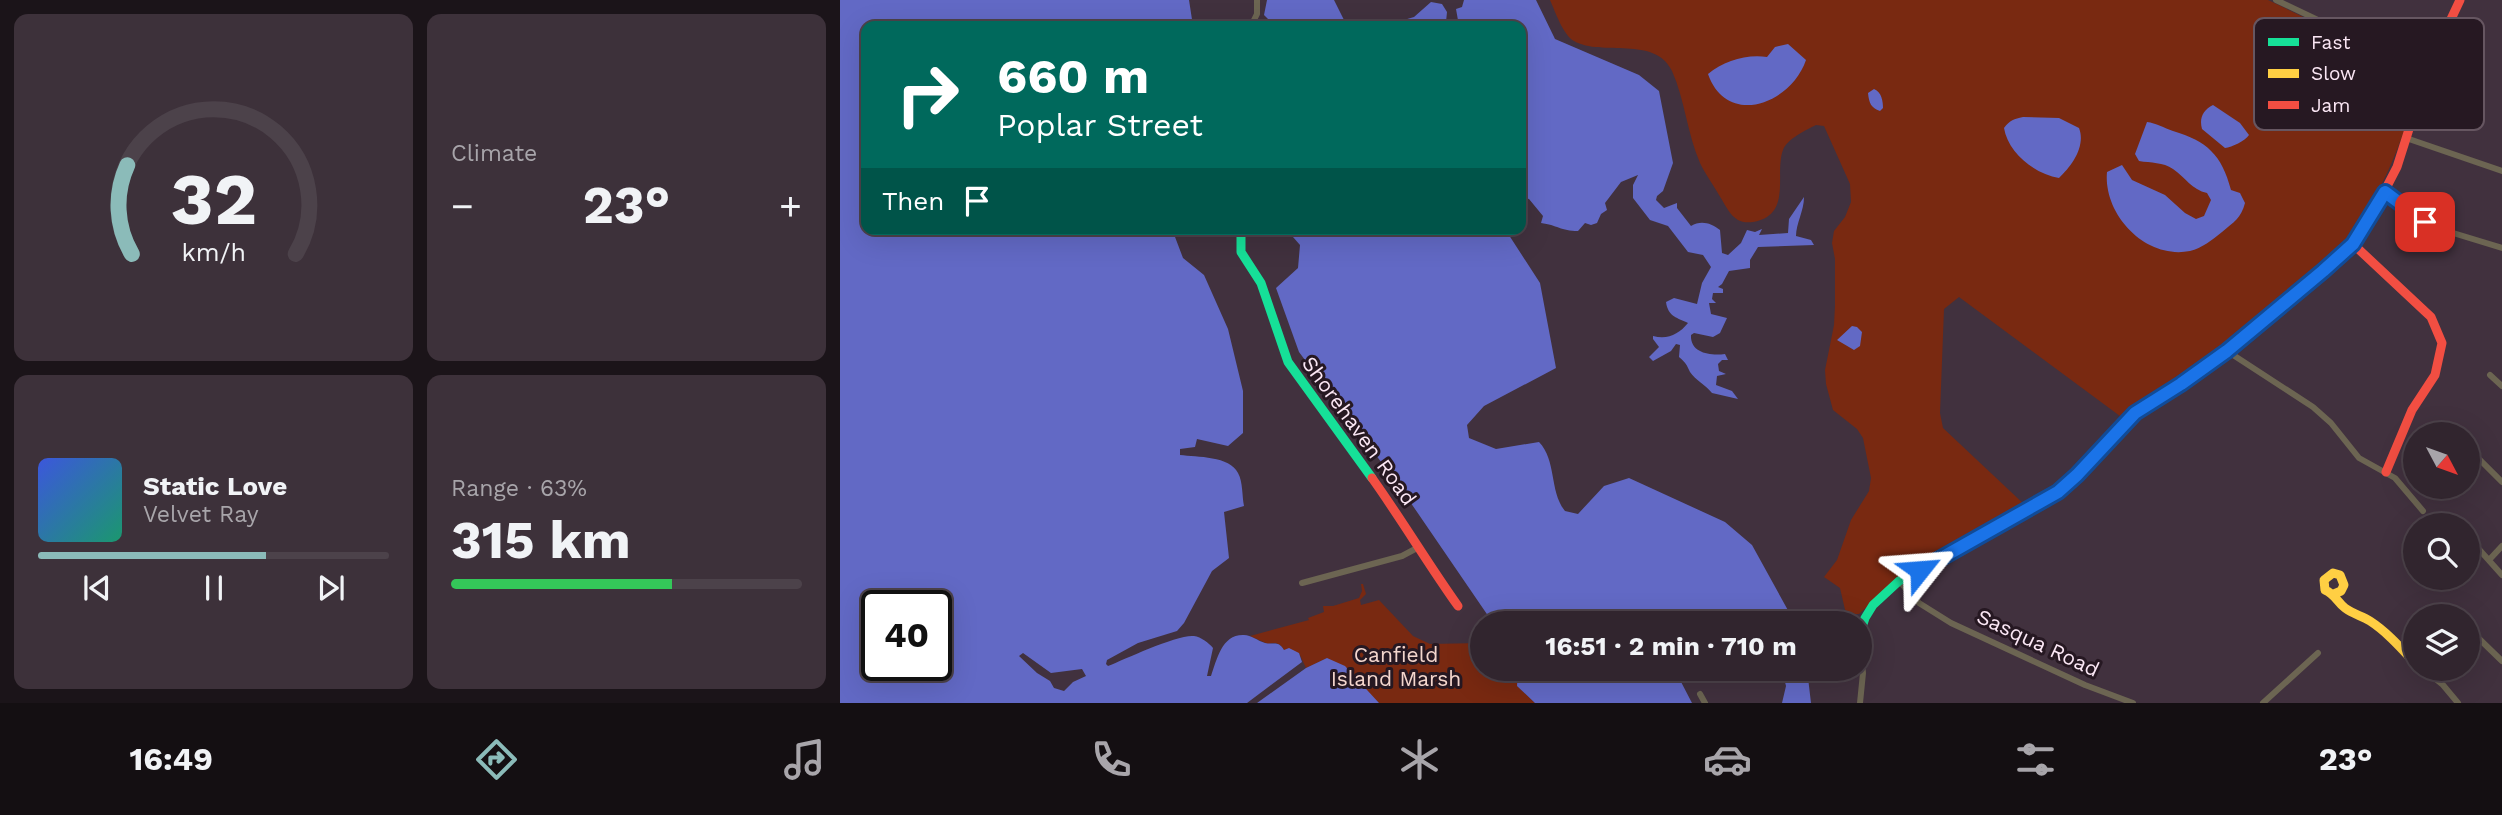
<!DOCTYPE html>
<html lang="en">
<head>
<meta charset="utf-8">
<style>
	body { margin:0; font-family:"Work Sans",sans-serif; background:#3d313a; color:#f1f3f6; height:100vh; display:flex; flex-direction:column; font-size:26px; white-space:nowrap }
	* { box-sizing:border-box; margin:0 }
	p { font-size:23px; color:#a8a5aa }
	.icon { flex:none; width:38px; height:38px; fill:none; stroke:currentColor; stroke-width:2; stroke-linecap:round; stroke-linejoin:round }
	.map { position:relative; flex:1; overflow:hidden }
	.details { display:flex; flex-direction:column; gap:14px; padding:14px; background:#1b1419; width:840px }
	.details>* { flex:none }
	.hud { position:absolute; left:21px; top:21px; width:665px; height:214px; border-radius:14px; box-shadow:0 7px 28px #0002,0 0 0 2px #4c424a; background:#00695c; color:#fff; overflow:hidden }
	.needle { width:46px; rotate:131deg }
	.tools { position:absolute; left:1563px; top:422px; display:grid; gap:14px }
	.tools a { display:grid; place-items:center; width:77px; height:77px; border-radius:50%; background:#31252e; box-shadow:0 7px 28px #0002,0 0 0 2px #4c424a; font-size:35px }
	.speed { position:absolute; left:21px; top:590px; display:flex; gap:14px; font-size:35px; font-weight:700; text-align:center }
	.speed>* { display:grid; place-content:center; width:91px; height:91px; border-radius:50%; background:#31252e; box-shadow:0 7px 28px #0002,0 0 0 2px #4c424a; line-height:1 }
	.speed .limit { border:4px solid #111; border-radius:10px; background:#fff; color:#111 }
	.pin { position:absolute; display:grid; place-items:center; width:60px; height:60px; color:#fff; margin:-30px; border-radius:14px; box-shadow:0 4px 10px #0006 }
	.me { position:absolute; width:77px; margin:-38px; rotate:62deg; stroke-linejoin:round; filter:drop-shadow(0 0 5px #0008) }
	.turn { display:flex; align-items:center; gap:24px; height:147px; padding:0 21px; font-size:32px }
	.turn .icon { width:91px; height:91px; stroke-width:2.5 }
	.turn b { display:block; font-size:49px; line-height:60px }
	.then { display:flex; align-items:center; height:66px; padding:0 21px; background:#0003; gap:14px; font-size:26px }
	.big { font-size:52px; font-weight:700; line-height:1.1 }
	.details .tile { flex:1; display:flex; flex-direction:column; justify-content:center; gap:10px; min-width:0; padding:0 24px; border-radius:14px; background:#3d313a }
	.details .dial { align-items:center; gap:0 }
	.dial svg { height:182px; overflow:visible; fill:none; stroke:#4c424a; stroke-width:7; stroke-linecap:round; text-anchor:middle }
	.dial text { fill:#f1f3f6; stroke:none }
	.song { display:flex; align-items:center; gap:21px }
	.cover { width:84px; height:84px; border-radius:10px; background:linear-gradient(135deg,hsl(230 70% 55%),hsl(160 70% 35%)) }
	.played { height:7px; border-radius:4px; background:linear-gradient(90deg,#8bbbb9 65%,#4c424a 65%) }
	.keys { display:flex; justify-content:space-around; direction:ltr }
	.heat { display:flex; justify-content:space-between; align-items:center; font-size:38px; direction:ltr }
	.charge { height:10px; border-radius:5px; background:linear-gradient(90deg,#34c759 63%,#4c424a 0) }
	.details .tiles { flex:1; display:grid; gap:14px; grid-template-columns:repeat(2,1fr) }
	.trip { position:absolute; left:630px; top:611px; width:402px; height:70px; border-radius:35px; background:#31252e; box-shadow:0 7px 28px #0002,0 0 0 2px #4c424a; font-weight:700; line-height:70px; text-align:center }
	.tab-bar { display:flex; height:112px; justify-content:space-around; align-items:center; background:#140f12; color:#a8a5aa }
	.tab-bar .icon { width:49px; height:49px }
	.tab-bar .selected { color:#8bbbb9 }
	.tab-bar b { font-size:32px; color:#f1f3f6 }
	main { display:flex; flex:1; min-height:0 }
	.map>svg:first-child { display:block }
	.green { fill:#792911 }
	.water { fill:#6269c5; fill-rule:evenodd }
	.pier { fill:#41313e }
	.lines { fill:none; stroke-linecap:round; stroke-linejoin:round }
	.street { stroke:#6c6552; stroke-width:6 }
	.fast { stroke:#16e098; stroke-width:9 }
	.slow { stroke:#ffcf43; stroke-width:9 }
	.jam { stroke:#f24e42; stroke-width:9 }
	.route-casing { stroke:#114b97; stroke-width:18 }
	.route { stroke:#1a73e8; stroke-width:12 }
	.labels { text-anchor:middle; stroke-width:6; stroke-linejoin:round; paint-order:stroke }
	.street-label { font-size:21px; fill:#fbe7f5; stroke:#261822 }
	.park-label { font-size:21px; fill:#f4d6cd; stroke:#261822 }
	.key { fill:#261822; stroke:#665661; stroke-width:2 }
	.key-label { font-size:19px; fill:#fbe7f5 }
</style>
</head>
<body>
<main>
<section class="details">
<div class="tiles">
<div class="tile dial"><svg viewBox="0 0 100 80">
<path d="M14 69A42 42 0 1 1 86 69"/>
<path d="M14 69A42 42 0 0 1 12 30" stroke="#8bbbb9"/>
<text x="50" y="56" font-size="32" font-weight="700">32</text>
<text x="50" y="72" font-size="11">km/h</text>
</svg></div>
<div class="tile"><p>Climate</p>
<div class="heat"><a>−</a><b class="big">23°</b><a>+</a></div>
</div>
<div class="tile">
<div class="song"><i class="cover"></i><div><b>Static Love</b><p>Velvet Ray</p></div></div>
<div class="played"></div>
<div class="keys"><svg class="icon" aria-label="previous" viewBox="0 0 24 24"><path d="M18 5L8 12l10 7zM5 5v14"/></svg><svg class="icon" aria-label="pause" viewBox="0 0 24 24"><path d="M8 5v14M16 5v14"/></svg><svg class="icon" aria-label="next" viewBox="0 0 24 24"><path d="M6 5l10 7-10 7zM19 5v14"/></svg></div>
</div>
<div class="tile"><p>Range · 63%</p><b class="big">315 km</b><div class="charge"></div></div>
</div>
</section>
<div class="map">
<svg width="1662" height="703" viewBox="0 0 1662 703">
	<rect width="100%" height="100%" fill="#41313e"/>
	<path class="green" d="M710 0H1428L1582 74C1563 137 1548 186 1507 239 1464 279 1417 319 1371 355 1343 376 1309 395 1284 419L1119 297 1104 309 1100 413 1103 428 1187 507 1100 556 1072 569 1056 580 1019 614H1006L1000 588 984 577 997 560 1011 520 1029 491 1031 478 1023 438 1017 429 993 410 986 384 985 370 994 325 995 306V259L992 243 994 231 1005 217 1011 202 1010 184 984 126 976 125C966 130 947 139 943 150 934 174 953 215 913 222 893 225 888 209 879 195 873 184 865 174 860 163 847 133 845 100 832 71 815 35 762 57 734 41 723 35 715 11 710 0Z
		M521 584H523L526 594 520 600 521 605 539 600 573 636 590 644 642 643V668L678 669 677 686 695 703H539L487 658 466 668 459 653 444 650C440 643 436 642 428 644L410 636 469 620 468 618 484 612 483 606H493L519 598 522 591Z"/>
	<path class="water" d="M0 0H349L353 26H26V229H332L343 258 364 275 388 329 403 391V433L388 446 357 439 355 447 340 449V455C357 457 390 456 398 473 403 482 402 496 404 506L384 512 389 558 372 571 344 623 337 631 298 643 267 660 266 664 268 666C285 659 338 634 354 636 361 637 369 643 373 648L367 676H371C377 659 382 634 404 635 411 635 418 641 425 643 434 645 438 640 444 650L449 648 459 653 462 662 407 703H0ZM37 606H96V665H37Z
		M427 0H494L504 20V26L434 25 424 15Z
		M624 0H696L715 39 799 75 819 91 833 163 823 191 817 196 816 200 824 208 837 203V208L851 226C861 220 871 223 880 230L882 253 888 255 901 243 907 230 915 232 922 229 919 235 948 233 949 219 964 197C964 211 956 223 956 236L971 240 974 245 918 247 910 260V268L889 271 882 284 878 287 883 289V293H873L872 299 876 303H869L871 314 887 318 880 333 873 337 854 333 851 335C850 353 870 356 885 354L888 360H882L878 364 879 371 886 374 877 376 876 385 892 391 898 399 872 393C866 385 855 380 850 372 846 364 847 364 839 357L840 345 836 344 831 351 813 361 809 357 819 347 813 339V336C828 340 839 334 848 323 838 318 828 317 826 302L834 298 857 304 862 283 871 267 863 255 848 252 828 226 810 220 793 198V185L798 175 781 182 765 203 767 210 761 214 757 223 751 225 745 223 738 231C721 231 717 225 701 223L703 216 689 199 681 197 686 192 681 183V26H619L616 9 622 7Z
		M591 2 602 4 607 12 606 22 612 26H554L557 22 574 17Z
		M948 44 966 60C951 104 887 128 868 74 884 61 906 54 927 57L935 47Z
		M1034 89C1042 92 1043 102 1043 108L1040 111C1031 108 1029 103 1028 93Z
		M1373 105 1400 123 1409 135C1405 141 1392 147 1385 148L1362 129C1359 118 1363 110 1373 105Z
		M1183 117 1219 118 1239 128C1246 146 1232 166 1219 178 1195 174 1168 153 1164 128 1170 120 1174 119 1183 117Z
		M1307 122C1316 123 1324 128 1333 131 1367 141 1382 155 1391 190L1400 193 1405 203C1401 218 1394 222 1382 232 1372 240 1362 248 1350 251 1305 260 1263 214 1267 172L1282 165 1292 180 1325 195 1345 213 1356 219 1364 216 1371 200 1367 193C1352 190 1345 177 1333 169 1323 162 1311 163 1299 161L1295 154Z
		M446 229H665L700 283 716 368 644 406 627 425 629 438 656 449 699 442C717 461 709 491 725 511L738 514 764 486 789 478 885 522 912 545 955 623H859L855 615 834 619 827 623H653L562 490 459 352 436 288 458 268 460 245Z
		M1012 326 1017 327 1022 332 1020 346 1014 350 997 340Z
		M487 658 505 666 539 703H417L466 668Z
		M678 669H838L839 678 852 703H695L677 686Z
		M889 669H967L971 703H942L946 686 944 678 933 674 924 678 922 683H914L905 680Z"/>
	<path class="pier" d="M183 653 211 673 242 669 246 676 233 682 224 691 214 688 210 681 197 673 179 656Z"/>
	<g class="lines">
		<path class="street" d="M1436 0 1587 72
			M411 26 417 14V0
			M1566 138 1662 171
			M1545 192 1568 210 1600 229 1662 248
			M1387 351 1473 407 1491 423 1519 458 1555 478 1583 511
			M1650 375 1662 386
			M1628 448 1662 482
			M1628 537 1662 575
			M1649 560 1662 546
			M1059 581 1079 603 1111 623 1245 685 1293 703
			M462 583 562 556 577 548
			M1628 628 1662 661
			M1020 645 1023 673 1020 703
			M1582 668 1603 685 1618 703
			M860 694 865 703
			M1423 703 1478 653"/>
		<path class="fast" d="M401 229V252L421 283 448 362 532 478
			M1020 633 1025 618 1033 605 1059 581 1144 536 1218 492 1295 413 1346 380"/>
		<path class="slow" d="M1494 594 1501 591 1504 585 1500 575 1493 573 1484 580 1485 590C1495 594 1497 602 1505 608 1513 614 1522 616 1530 621 1547 632 1561 648 1575 663"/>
		<path class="jam" d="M1513 244 1591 317 1602 343 1595 375 1572 410 1546 472
			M1346 380 1387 351 1513 244 1529 221 1557 167 1589 66 1620 0
			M532 478C562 520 588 564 618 606"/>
	</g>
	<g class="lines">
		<g class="route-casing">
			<path id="route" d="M1080 570 1218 492 1237 475 1295 413 1341 384 1387 351 1483 271 1513 244 1545 192 1585 222"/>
		</g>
		<use href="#route" class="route"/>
	</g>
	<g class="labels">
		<g class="street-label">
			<text transform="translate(519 431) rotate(54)" y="7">Shorehaven Road</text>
			<text transform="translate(1198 643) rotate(25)" y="7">Sasqua Road</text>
		</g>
		<g class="park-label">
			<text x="556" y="662">Canfield<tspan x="556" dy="24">Island Marsh</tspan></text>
		</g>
	</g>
	<rect x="1414" y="18" width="230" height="112" rx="10" class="key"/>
	<rect x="1428" y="38" width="31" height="8" fill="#16e098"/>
	<rect x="1428" y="69" width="31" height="9" fill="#ffcf43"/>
	<rect x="1428" y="101" width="31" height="8" fill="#f24e42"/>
	<g class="key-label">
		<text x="1471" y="49">Fast</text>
		<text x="1471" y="80">Slow</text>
		<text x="1471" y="112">Jam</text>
	</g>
</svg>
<div class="tools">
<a><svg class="needle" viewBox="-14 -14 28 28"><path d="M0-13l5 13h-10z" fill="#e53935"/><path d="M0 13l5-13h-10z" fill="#a8a5aa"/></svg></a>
<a><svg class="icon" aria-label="search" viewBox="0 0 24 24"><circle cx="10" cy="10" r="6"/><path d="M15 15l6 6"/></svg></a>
<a><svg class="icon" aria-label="layers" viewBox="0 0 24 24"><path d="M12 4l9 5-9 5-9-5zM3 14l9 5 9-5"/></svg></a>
</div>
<div class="speed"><div class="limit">40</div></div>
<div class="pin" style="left:1585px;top:222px;background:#d93025"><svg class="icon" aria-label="arrive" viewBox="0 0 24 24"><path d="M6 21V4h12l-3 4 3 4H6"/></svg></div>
<svg class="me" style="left:1080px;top:570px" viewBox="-20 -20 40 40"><path d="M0-17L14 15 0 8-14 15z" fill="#1a73e8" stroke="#fff" stroke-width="4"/></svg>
<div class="trip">16:51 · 2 min · 710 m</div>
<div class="hud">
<div class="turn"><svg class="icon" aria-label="right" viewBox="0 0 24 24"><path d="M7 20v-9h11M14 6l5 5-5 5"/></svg><div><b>660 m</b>Poplar Street</div></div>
<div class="then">Then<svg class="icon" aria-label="arrive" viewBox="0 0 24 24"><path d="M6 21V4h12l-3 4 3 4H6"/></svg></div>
</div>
</div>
</main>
<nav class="tab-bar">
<b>16:49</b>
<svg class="icon selected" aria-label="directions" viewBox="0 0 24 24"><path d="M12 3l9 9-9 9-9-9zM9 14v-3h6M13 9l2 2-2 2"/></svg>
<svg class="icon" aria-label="music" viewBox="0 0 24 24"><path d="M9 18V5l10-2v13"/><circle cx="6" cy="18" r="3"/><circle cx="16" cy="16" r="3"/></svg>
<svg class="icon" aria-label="phone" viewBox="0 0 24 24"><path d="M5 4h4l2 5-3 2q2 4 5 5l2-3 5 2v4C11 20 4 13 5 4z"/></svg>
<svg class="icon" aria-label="climate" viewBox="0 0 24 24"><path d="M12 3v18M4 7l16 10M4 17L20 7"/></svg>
<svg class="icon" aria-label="car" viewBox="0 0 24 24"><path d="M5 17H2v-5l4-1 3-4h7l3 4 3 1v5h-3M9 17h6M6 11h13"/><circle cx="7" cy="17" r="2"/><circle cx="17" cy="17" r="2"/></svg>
<svg class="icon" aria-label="filters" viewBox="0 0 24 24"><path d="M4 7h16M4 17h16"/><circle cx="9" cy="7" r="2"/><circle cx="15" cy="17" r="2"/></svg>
<b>23°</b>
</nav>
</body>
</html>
